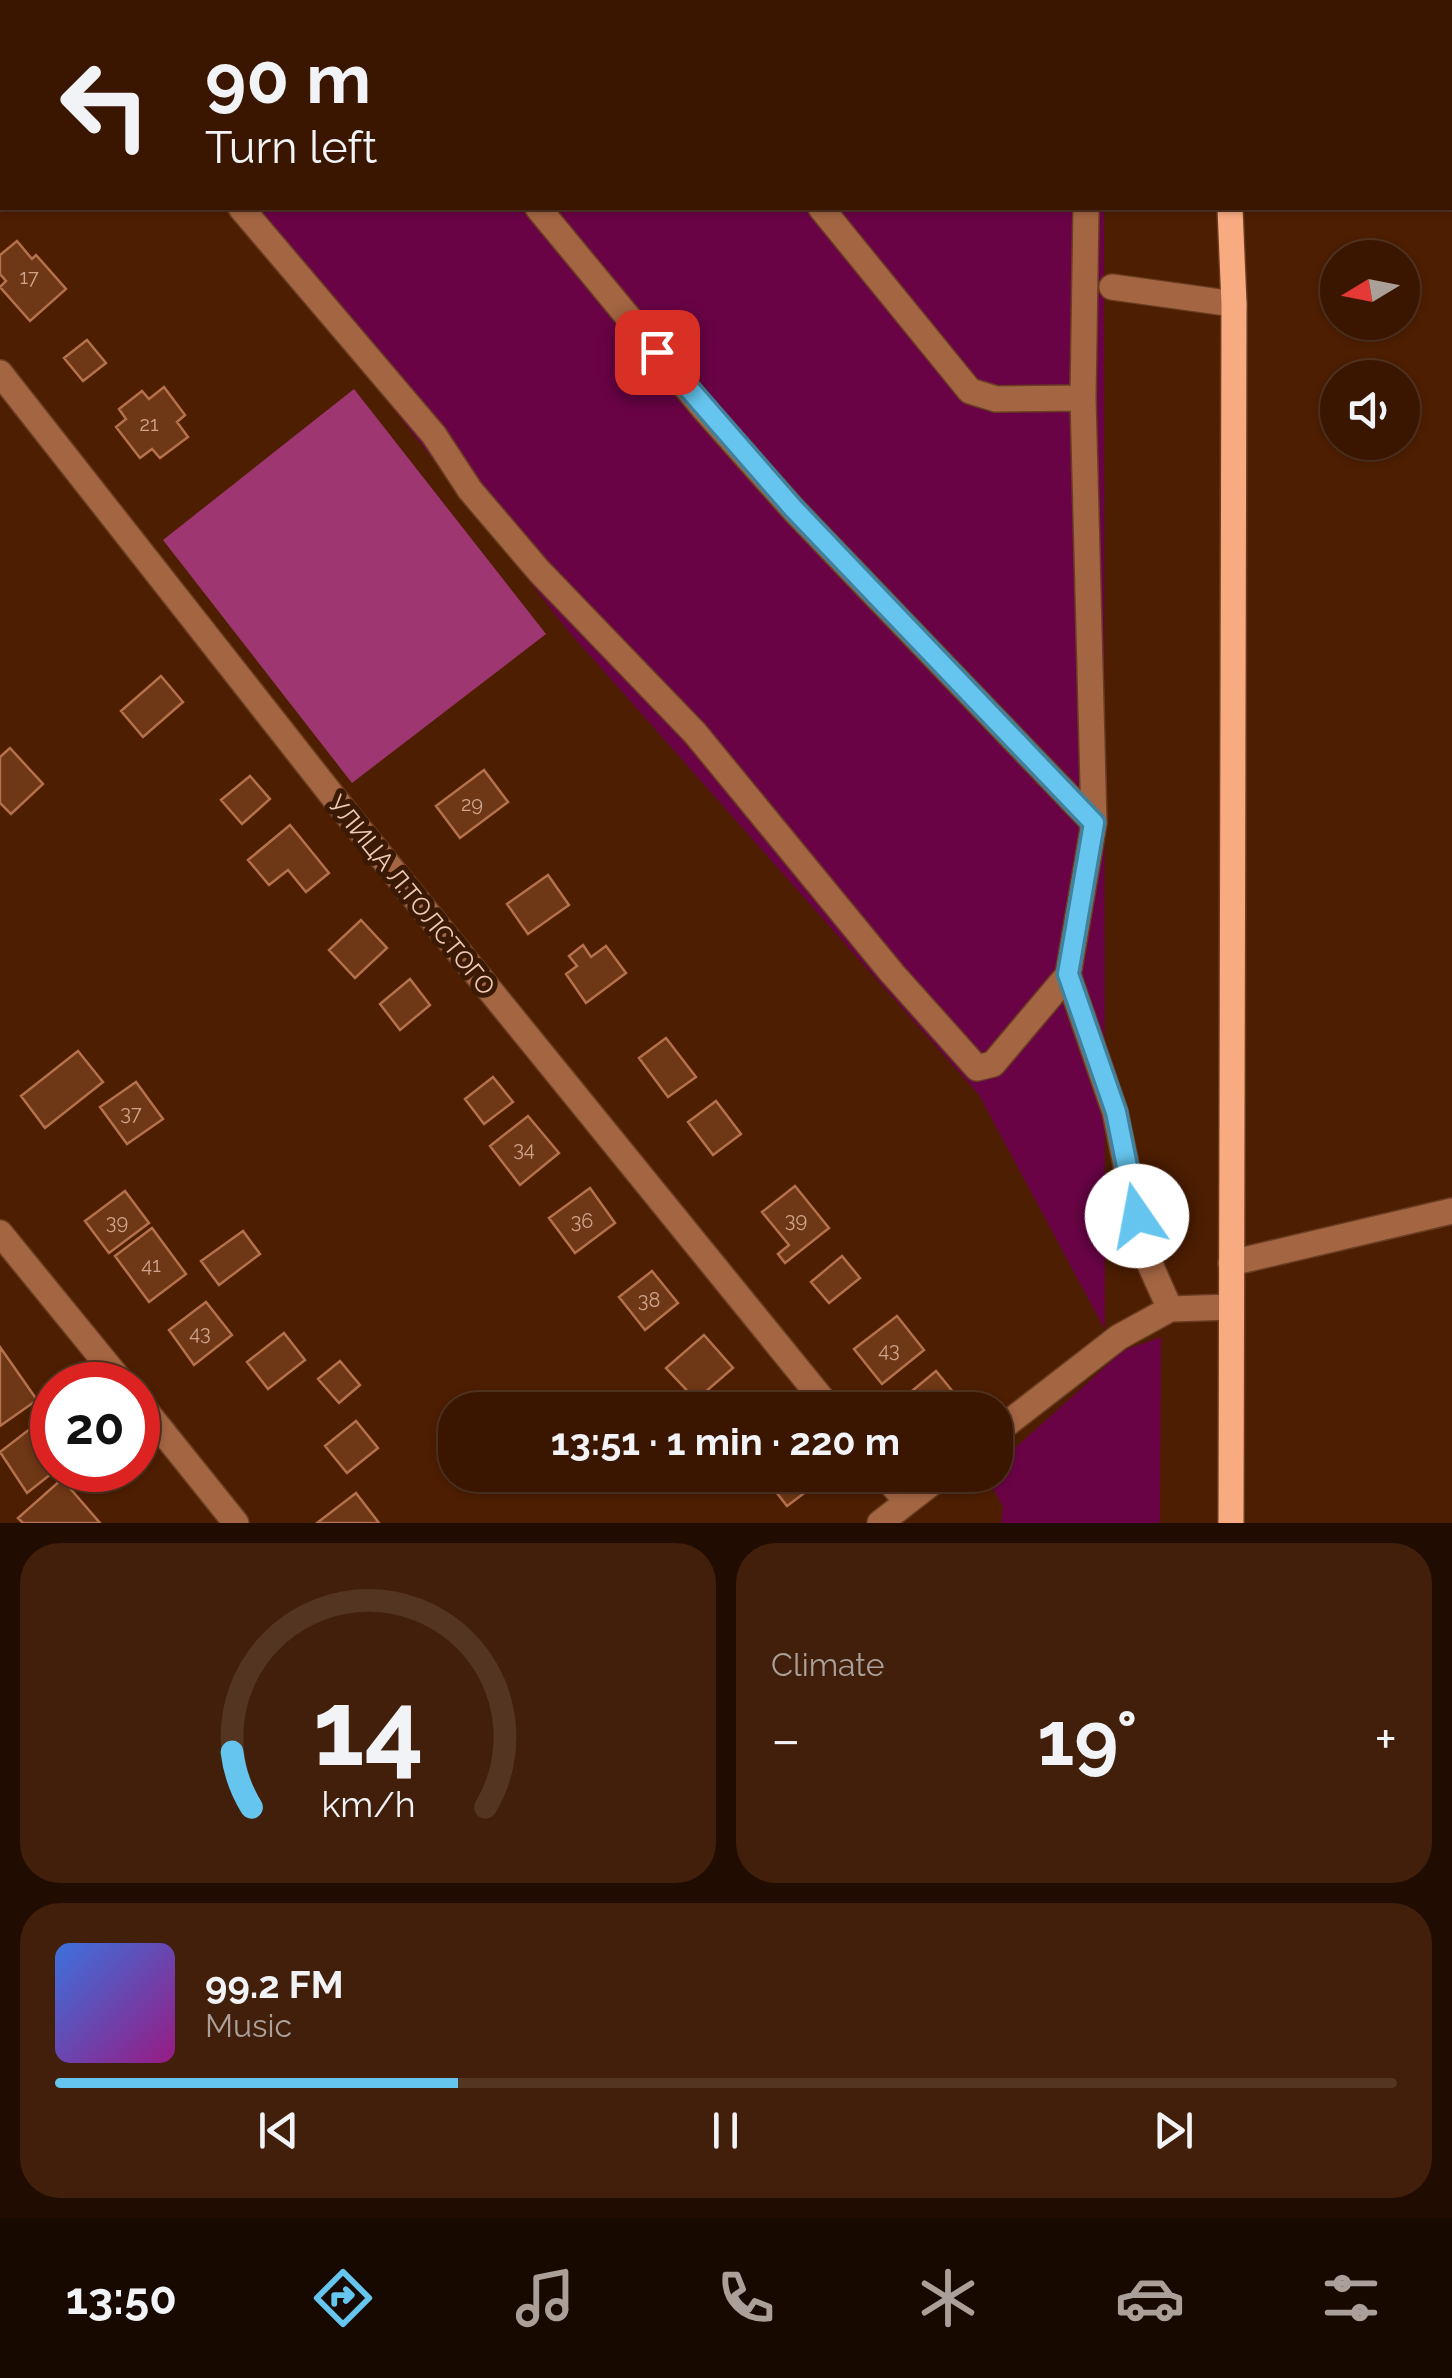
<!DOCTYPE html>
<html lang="en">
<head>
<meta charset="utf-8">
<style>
	body { margin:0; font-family:Raleway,sans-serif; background:#411f0a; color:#f1f3f6; height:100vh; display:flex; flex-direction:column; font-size:38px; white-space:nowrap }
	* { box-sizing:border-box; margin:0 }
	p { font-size:32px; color:#ab9f99 }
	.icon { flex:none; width:55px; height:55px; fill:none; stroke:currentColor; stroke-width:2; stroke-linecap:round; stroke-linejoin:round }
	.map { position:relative; height:1523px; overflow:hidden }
	.side { display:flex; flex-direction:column; gap:20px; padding:20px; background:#200c00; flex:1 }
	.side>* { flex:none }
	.banner { position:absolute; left:0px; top:0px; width:1452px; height:210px; box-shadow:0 2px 8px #0004,0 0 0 2px #543522; background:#3a1600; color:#f1f3f6; overflow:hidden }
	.needle { width:65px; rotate:260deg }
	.fabs { position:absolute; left:1320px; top:240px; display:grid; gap:20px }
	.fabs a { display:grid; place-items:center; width:100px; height:100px; border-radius:50%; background:#3a1600; box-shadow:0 2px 8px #0004,0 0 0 2px #543522; font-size:50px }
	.speed { position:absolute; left:30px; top:1362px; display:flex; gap:20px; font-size:50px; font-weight:700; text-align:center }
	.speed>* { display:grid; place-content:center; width:130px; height:130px; border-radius:50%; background:#3a1600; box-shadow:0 2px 8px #0004,0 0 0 2px #543522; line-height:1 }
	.speed .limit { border:15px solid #d22; background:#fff; color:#111 }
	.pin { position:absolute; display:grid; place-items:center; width:85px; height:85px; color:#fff; margin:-42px; border-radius:20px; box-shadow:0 5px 15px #0006 }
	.me { position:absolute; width:110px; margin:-55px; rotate:348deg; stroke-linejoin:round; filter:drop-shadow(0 0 8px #0008) }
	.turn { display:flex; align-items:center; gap:35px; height:210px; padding:0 40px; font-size:45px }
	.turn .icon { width:130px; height:130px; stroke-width:2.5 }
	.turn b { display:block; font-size:70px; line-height:85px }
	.big { font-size:75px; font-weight:700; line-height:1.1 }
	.side .widget { flex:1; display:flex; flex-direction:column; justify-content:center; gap:15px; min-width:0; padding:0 35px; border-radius:40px; background:#411f0a }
	.side .dial { align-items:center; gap:0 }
	.dial svg { height:260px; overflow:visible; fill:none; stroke:#543522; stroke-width:7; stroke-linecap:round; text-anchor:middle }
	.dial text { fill:#f1f3f6; stroke:none }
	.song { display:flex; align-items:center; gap:30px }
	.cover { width:120px; height:120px; border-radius:15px; background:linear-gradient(135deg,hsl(220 70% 55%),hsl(310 70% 35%)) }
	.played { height:10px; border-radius:5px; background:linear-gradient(90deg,#65c5ee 30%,#543522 30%) }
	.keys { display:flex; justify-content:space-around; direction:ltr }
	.heat { display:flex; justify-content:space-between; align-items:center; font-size:55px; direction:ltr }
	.side .tiles { flex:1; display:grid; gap:20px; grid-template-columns:1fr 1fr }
	.widget:last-child { grid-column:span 2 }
	.trip { position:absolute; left:438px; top:1392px; width:575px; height:100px; border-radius:40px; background:#3a1600; box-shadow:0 2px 8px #0004,0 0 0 2px #543522; font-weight:700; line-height:100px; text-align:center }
	.tabs { display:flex; height:160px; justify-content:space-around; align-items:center; background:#170900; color:#ab9f99 }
	.tabs .icon { width:70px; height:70px }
	.tabs .selected { color:#65c5ee }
	.tabs b { font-size:45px; color:#f1f3f6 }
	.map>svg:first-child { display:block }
	.green { fill:#6a0346 }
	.forest { fill:#9e3671 }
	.building { fill:#6e3715; stroke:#b5714b; stroke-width:2.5 }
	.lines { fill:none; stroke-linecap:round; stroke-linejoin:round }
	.minor-casing { stroke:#6a3d21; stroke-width:28 }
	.major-casing { stroke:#6a3d21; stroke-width:28 }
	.minor { stroke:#a36542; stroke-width:25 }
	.major { stroke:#f8aa80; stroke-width:25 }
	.route-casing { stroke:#42809b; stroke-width:25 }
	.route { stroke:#65c5ee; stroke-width:18 }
	.labels { text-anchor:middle; stroke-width:10; stroke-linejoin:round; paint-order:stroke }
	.number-label { font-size:20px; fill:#cfa48d }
	.street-label { font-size:25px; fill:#efc9b5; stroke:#3b1a05 }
</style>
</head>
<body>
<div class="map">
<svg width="1452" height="1523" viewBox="0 0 1452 1523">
	<rect width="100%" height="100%" fill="#4d1e00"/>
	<path class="green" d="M50 0H1104V2H52Z
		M226 208H1104L1105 1330 979 1095 570 633 360 367Z
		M1161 1337 1160 1523H1001L1003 1507 986 1475H995V1466L1124 1350Z"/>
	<path class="forest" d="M354 389 546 634 352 783 163 540Z"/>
	<path class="building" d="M17 241 32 259 36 255 66 289 30 321 0 287 6 281 0 274V255Z
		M87 340 106 363 83 381 64 358Z
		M164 387 185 415 177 422 188 437 160 458 152 449 140 458 116 427 126 419 119 409 142 391 149 399Z
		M161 676 183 702 143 737 121 711Z
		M10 748 43 784 11 814 0 803V757Z
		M484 770 508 802 460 838 436 806Z
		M250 776 270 799 242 824 221 800Z
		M290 825 329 873 306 892 288 870 269 885 248 860Z
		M548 875 569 905 528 934 507 904Z
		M361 920 387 948 355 978 329 950Z
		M583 945 591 957 606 946 626 973 586 1003 566 974 577 966 569 956Z
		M410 979 430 1005 400 1030 380 1004Z
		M666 1038 696 1077 668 1097 639 1058Z
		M78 1051 103 1082 45 1128 21 1096Z
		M493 1077 513 1102 484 1124 465 1099Z
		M136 1082 163 1119 127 1144 100 1107Z
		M716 1101 741 1134 713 1155 688 1122Z
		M528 1116 559 1153 520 1185 490 1146Z
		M795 1186 829 1228 785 1263 778 1254 789 1245 762 1212Z
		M590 1188 615 1223 575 1253 549 1218Z
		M125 1191 149 1223 109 1253 85 1221Z
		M152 1228 186 1274 149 1302 115 1256Z
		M243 1231 260 1254 219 1285 201 1261Z
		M842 1256 860 1278 829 1303 811 1282Z
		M652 1271 678 1303 645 1330 619 1297Z
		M206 1302 232 1335 194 1365 169 1330Z
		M897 1316 924 1350 882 1384 854 1349Z
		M284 1333 305 1360 268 1389 247 1362Z
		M704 1335 733 1368 696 1400 666 1368Z
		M0 1347 37 1400 0 1426Z
		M340 1361 360 1385 339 1403 318 1379Z
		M936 1371 954 1393 934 1410H918L906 1396Z
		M48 1415 52 1421V1470H56L27 1493 0 1452Z
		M356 1421 378 1448 347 1473 325 1446Z
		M763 1475H814L819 1482 787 1506Z
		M62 1479 100 1523H23L18 1518Z
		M356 1493 379 1523H317Z"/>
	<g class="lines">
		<g class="minor-casing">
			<path id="minor" d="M65 0 67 2
				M364 0 366 2
				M652 0 654 2
				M930 0 933 2
				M300 2 303 0
				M1090 2V0
				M241 208 434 435 470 490 539 571 695 733 892 973 977 1068 993 1064 1068 975
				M538 208 705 410 793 509 1094 823
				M821 208 970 391 996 399 1083 398
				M1086 208 1083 398 1094 823 1068 975 1115 1112 1144 1251 1170 1309
				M1112 287 1234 304
				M0 373 346 813 831 1410
				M0 1233 124 1385
				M1231 1263 1452 1211
				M138 1401 236 1523
				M995 1433 1119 1337 1170 1309 1231 1307
				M884 1475 907 1502
				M880 1523 942 1475"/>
		</g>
		<g class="major-casing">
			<path id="major" d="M1222 0V2
				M1230 208 1234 304 1231 1523"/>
		</g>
		<use href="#minor" class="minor"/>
		<use href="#major" class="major"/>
	</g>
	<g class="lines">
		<g class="route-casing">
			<path id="route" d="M657 352 793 508 1094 823 1068 974 1116 1112 1137 1216"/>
		</g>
		<use href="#route" class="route"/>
	</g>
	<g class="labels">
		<g class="number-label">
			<text x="29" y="284">17</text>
			<text x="149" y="431">21</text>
			<text x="472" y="811">29</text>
			<text x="131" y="1120">37</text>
			<text x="524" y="1156">34</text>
			<text x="796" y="1227">39</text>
			<text x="582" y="1228">36</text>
			<text x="117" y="1229">39</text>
			<text x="151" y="1272">41</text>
			<text x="649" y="1307">38</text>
			<text x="200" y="1340">43</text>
			<text x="889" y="1357">43</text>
		</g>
		<g class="street-label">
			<text transform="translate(412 895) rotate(51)" y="9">УЛИЦА Л.ТОЛСТОГО</text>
		</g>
	</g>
</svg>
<div class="fabs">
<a><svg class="needle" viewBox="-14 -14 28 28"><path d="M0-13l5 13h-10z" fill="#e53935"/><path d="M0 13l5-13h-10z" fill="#ab9f99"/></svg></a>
<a><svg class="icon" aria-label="sound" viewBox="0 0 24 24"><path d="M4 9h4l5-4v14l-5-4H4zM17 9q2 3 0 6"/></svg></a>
</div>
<div class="speed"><div class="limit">20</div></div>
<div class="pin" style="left:657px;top:352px;background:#d93025"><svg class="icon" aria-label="arrive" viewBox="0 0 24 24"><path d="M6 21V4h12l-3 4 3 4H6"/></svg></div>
<svg class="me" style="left:1137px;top:1216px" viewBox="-20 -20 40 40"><circle r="19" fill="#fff"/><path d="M0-13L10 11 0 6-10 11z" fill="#65c5ee"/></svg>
<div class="trip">13:51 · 1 min · 220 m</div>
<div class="banner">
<div class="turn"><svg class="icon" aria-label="left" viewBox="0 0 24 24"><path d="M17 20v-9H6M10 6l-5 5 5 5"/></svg><div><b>90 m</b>Turn left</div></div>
</div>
</div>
<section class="side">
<div class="tiles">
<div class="widget dial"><svg viewBox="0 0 100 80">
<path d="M14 69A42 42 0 1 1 86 69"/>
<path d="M14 69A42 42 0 0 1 8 52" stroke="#65c5ee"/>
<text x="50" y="56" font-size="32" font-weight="700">14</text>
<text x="50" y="72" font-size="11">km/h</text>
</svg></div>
<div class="widget"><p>Climate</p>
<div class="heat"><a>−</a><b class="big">19°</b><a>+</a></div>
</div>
<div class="widget">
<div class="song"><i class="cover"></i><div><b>99.2 FM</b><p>Music</p></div></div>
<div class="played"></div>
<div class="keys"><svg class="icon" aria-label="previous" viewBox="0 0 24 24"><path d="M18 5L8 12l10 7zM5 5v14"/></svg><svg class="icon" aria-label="pause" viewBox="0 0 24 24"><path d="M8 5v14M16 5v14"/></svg><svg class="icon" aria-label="next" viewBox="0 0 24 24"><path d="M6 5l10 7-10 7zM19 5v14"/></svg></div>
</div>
</div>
</section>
<nav class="tabs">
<b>13:50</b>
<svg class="icon selected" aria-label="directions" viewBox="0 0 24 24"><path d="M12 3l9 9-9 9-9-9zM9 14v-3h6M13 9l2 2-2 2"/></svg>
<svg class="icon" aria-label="music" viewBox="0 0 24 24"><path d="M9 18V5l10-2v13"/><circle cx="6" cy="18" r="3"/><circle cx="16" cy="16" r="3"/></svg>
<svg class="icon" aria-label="phone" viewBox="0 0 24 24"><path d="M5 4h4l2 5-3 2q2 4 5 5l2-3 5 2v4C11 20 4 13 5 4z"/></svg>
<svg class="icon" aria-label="climate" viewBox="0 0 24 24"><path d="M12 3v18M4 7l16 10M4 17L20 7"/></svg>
<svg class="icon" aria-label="car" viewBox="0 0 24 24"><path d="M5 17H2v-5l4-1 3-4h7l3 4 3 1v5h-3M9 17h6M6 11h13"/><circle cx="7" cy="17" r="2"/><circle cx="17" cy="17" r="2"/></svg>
<svg class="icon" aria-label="filters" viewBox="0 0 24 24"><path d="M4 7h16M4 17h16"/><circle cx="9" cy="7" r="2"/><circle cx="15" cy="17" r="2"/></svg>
</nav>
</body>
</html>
